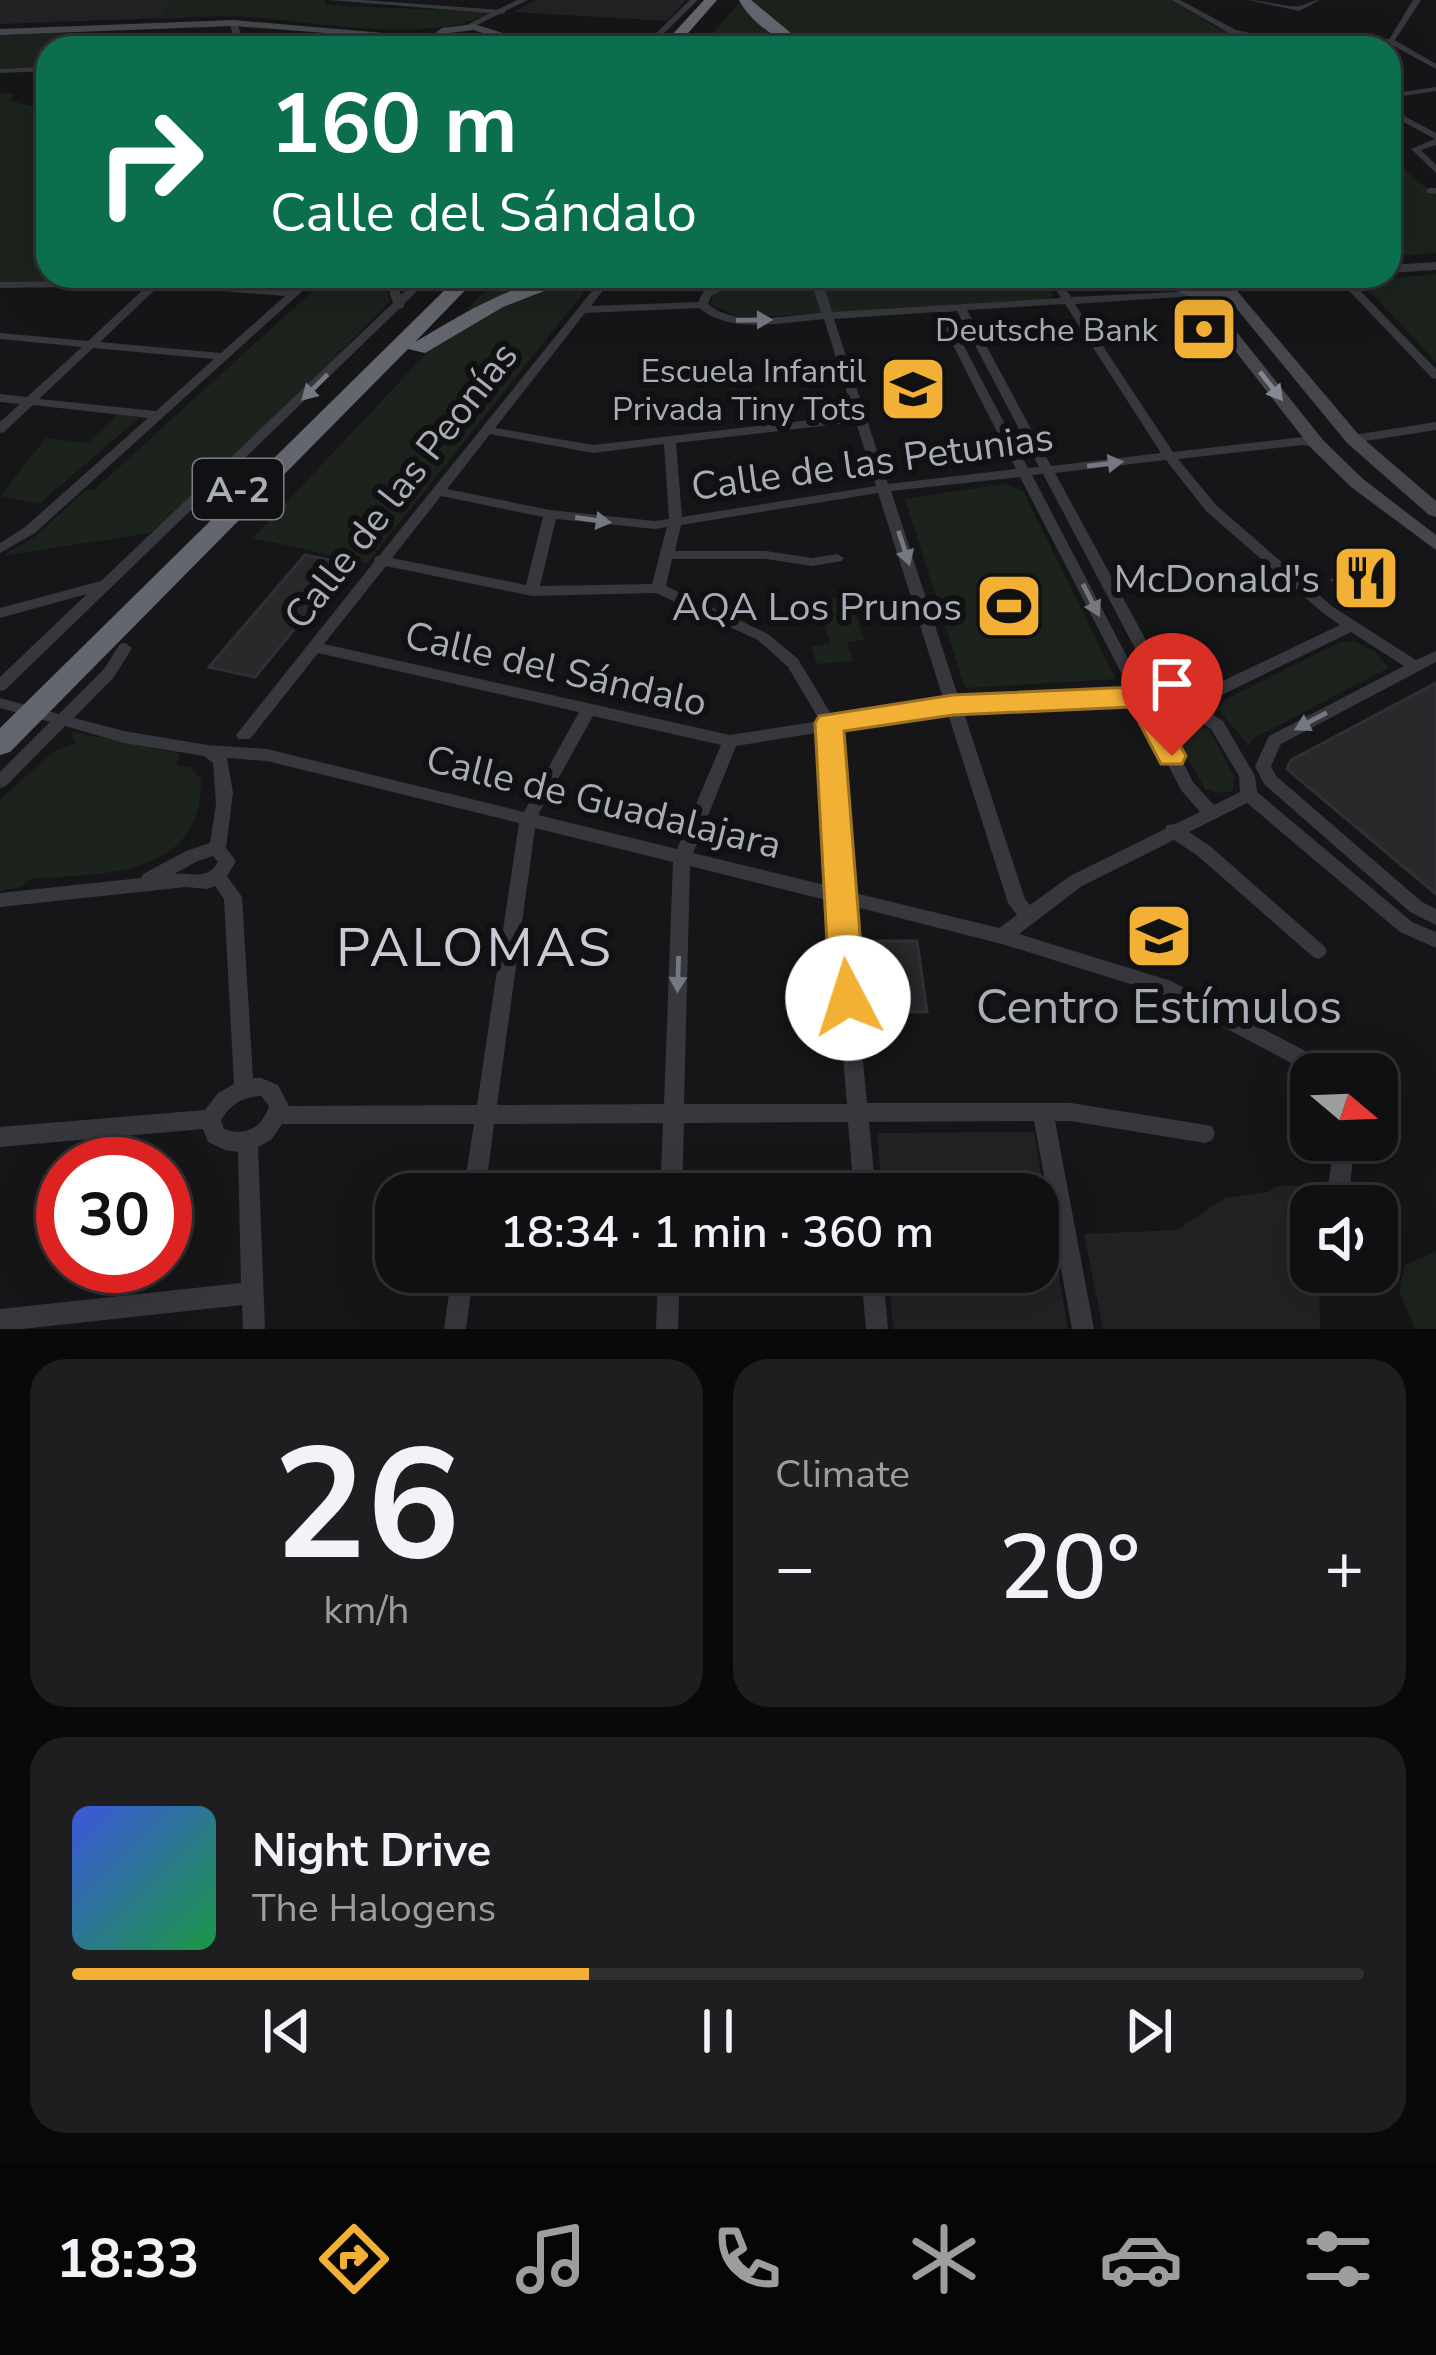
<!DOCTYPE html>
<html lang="en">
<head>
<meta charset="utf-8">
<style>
	body { margin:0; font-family:"Nunito Sans",sans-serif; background:#1e1e20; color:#f1f3f6; height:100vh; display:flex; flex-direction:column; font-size:45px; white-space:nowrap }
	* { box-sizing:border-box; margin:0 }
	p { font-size:39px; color:#9c9d9f }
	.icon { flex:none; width:66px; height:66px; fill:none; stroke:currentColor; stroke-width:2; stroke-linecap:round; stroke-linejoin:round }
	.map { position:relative; height:1329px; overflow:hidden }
	.sheet { display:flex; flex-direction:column; gap:30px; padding:30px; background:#09090a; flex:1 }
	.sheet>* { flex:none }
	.guide { position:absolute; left:36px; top:36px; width:1365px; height:252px; border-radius:36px; box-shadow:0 12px 48px #0002,0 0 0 3px #303032; background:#0b6e4f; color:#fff; overflow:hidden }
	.needle { width:78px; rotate:109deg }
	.controls { position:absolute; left:1290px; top:1053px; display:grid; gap:24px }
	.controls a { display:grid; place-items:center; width:108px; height:108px; border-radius:24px; background:#101012; box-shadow:0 12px 48px #0002,0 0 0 3px #303032; font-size:60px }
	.speed { position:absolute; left:36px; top:1137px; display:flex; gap:24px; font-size:60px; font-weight:700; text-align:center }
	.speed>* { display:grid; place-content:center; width:156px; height:156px; border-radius:50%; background:#101012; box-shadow:0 12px 48px #0002,0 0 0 3px #303032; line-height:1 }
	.speed .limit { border:18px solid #d22; background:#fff; color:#111 }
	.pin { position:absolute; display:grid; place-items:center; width:102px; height:102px; color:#fff; margin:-123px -51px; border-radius:50% 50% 50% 0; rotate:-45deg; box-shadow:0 0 12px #0007 }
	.pin .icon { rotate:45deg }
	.me { position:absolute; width:132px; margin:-66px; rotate:355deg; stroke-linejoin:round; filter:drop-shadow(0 0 9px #0008) }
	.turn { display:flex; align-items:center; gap:42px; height:252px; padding:0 36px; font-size:54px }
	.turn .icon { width:156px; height:156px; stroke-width:2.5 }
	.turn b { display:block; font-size:84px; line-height:102px }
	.big { font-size:90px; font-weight:600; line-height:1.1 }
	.sheet .widget { flex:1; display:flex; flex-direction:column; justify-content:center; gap:18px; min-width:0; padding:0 42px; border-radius:36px; background:#1e1e20 }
	.sheet .dial { align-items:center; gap:0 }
	.dial b { font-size:156px; line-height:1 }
	.song { display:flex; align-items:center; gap:36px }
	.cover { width:144px; height:144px; border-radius:18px; background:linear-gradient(135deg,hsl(230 70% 55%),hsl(140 70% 35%)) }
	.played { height:12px; border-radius:6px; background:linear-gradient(90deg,#f2b134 40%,#303032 40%) }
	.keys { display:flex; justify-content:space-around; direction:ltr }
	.heat { display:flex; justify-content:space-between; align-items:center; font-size:66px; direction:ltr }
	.sheet .tiles { flex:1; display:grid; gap:30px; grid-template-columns:1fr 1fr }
	.widget:last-child { grid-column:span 2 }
	.trip { position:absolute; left:375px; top:1173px; width:684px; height:120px; border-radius:36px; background:#101012; box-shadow:0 12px 48px #0002,0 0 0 3px #303032; font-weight:600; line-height:120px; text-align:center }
	.menu { display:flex; height:192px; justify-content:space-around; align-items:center; background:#060607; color:#9c9d9f }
	.menu .icon { width:84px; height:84px }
	.menu .active { color:#f2b134 }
	.menu b { font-size:54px; color:#f1f3f6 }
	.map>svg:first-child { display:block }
	.built { fill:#222225 }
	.green { fill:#1c231d }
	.building { fill:#29292c; stroke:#303034; stroke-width:3 }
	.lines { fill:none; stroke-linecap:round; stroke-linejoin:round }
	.minor { fill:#37383d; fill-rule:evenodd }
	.tertiary { fill:#37383d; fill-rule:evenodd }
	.secondary { fill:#45474d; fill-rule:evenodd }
	.motorway { fill:#63666e; fill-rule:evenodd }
	.oneway { fill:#757881 }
	.oneway2 { fill:#858993 }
	.route { fill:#f2b134; stroke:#9d7322; stroke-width:3 }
	.labels { text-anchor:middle; stroke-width:12; stroke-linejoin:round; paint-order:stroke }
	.far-poi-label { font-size:33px; fill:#a8adb8; stroke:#111113; text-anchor:end }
	.shield { fill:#111113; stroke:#7b7e86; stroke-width:3 }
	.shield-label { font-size:36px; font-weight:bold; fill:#a8adb8 }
	.street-label { font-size:39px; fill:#a8adb8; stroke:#111113 }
	.poi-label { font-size:39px; fill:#a8adb8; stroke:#111113; text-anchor:end }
	.near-poi-label { font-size:48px; fill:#a8adb8; stroke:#111113 }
	.near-quarter-label { font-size:54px; letter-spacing:3px; fill:#c9ccd4; stroke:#111113 }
</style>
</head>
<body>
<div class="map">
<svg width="1436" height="1329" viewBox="0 0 1436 1329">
	<rect width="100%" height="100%" fill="#161618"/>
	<path class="built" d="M0 0H172L163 18 0 24Z
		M536 0H686L667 21 514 12Z
		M1034 1132 1068 1329H893L889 1272H1038V1194H882L877 1133Z
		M1318 1185V1206H1311V1272H1319L1320 1329H1103L1084 1234 1177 1230 1225 1198 1268 1192 1277 1186Z"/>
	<path class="green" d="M172 0H325V5L491 12C434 46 315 21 248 17 220 15 191 18 162 19Z
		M750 0H1170L1219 29 1285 43 1261 48H868L866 41 805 34 800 41Z
		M739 3 795 48H700Z
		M63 33 53 48H48L40 68 0 70V35Z
		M14 93 10 101 48 110V276H155L152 279 0 283V94Z
		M1389 155 1436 197V253L1389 256Z
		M1436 274V362L1360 281Z
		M322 276H376L391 300 280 414 150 533 2 556 33 538 86 490H94L319 285 315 283Z
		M499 276H597L367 563 253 538Z
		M947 276H1042L1054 295 1049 299 742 318 710 304 714 295 732 288Z
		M118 414 139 418 39 504 0 496 46 438 88 443Z
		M1004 484 1023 491 1116 679 965 688 905 499Z
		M850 597 864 640 847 642 853 661 817 664 811 646 830 644 817 600Z
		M1354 641 1375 652 1388 668 1254 738 1249 745 1218 710 1226 699 1341 642Z
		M1185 722 1209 730 1234 776 1233 791 1219 793 1205 789 1174 735Z
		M70 731 180 754 176 765 191 767 201 780C202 879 102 873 30 879L21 887 0 891V800L54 751 76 743Z
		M1436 1252V1329H1415L1399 1291 1405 1265Z"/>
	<path class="building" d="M305 555 348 564 255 677 209 667Z
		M1378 560 1396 579 1354 596 1332 580Z
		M1436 683V894L1287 769 1291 760Z
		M866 941H917L927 1012H906L899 971H869Z"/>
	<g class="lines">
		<path class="minor" d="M328 0H363L502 10 506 12 502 14Z
			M690 0H698L649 48H641Z
			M1171 0H1180L1236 30 1326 48H1309L1231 34Z
			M1248 0C1263 0 1288 8 1300 6 1307 4 1313 0 1320 0L1299 11Z
			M233 21 237 23 246 48H238L229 23Z
			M1387 39H1393L1436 64V69L1390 44 1380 48H1369Z
			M57 40 64 42 60 48H52Z
			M48 67V71L0 73V69Z
			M1436 87V91L1389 98V94Z
			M1389 108 1436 133V145L1421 150 1436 165V173L1411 149 1435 139 1389 114Z
			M1430 188H1436V194L1427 193V189Z
			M308 276H319L35 533 0 553V543L25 527 148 418 33 405 4 432 0 433V422L20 404 0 402V394L27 397 82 347 0 339V333L88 341 147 286 0 288V282L154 280 160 277 165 280 291 291ZM159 286 285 296 221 353 100 342ZM93 348 214 359 156 411 39 399Z
			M384 276H394L401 295 421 276H432L404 304 403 308 399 309 5 690 0 691V677L87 594 0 618V608L101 581 393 303Z
			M604 276H614L591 306 698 302 703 292 721 284 810 276H883L878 279 823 283 832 312 1061 298 1047 276H1057L1071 297 1197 291V295L1193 296 1075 304 1173 452 1303 437 1321 441 1323 444 1317 448 1303 445 1178 459 1216 505 1333 607 1416 660 1436 651V662L1281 744 1271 766 1276 776 1422 902 1436 909V925L1410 912 1264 784 1255 766 1269 736 1404 666 1351 632 1199 706 1223 721 1255 776 1257 792 1412 922 1436 932V948L1400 932 1247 803 1189 832 1210 846 1324 946 1327 951 1324 956 1318 959 1312 956 1198 856 1174 840 1082 886 1019 934 1171 981 1338 1068 1341 1074H1312L1159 993 1002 944 848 905 867 1103H1071L1212 1126 1215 1133 1212 1140 1205 1143 1071 1121H1055L1094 1329H1072L1034 1121 869 1122 876 1194H854L848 1122 684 1123 682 1194H660L663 1123 494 1124 485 1194H463L474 1124H282L271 1140 258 1147 265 1329H243L242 1305 22 1329H0V1309L241 1283 238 1152 225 1150 208 1142 203 1129 0 1147V1127L205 1110 218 1093 234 1084 224 899 215 886 207 889 186 887 0 907V893L141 878 143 874 186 851 210 843 216 804 213 763 204 756 124 743 65 726 6 786 0 788V772L50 722 0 708V698L59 714 104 669 120 644 125 643 132 648 114 677 74 718 124 731 208 745 267 749 524 812 579 712 318 653 250 739H238L236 735 374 562 375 557 379 556ZM812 284 821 313C787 315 736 328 708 304L711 296 723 290ZM1065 304 1161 453 1051 466 967 310ZM699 308C731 335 785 322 824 319L854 415 593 445 495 428 585 313ZM957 311 1039 467 1028 468 946 312ZM936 312 1016 469 888 484 867 420 870 417 865 414 834 319ZM856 422 876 486 682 517 676 443ZM490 434 593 453 664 444 669 519 655 521 550 510 447 489ZM1166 460 1206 511 1323 613 1340 625 1187 698 1172 688 1055 473ZM1043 474 1158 692 1174 705 1158 716 1032 475ZM1020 477 1132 694 959 699 891 491ZM878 493 944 701 834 719 798 659 768 634 666 586 672 559H766L812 566 842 561 844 558 837 554 812 558 766 551H675L681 525ZM441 496 543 517 526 585 392 558ZM556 519 655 529 667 527 652 584 540 586ZM386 566 532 596 656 593 758 640 788 667 820 721 730 735 324 644ZM1137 705 1181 790 1200 812 1175 824 1167 825 1165 829 1070 876 1030 905 1025 899 963 710ZM947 711 1008 903 1017 915 999 928 847 891 837 729ZM1185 712 1211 729 1239 776 1240 792 1214 805 1193 782 1165 727ZM593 716 721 745 677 849 538 815ZM822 732 829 886 693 853 736 746ZM227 758 267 761 519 823 477 1105 289 1106 278 1085 261 1078H253L242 897 227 876 236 861 226 848 233 793ZM535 828 673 862 664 1104 497 1105ZM213 856 218 862C207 881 193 872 174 874L198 861ZM690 866 830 901 847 1104H684ZM261 1096 269 1106C262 1128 245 1137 224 1129L221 1120C231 1104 242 1097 261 1096Z
			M1335 276H1346L1436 369V379L1432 378Z
			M1436 422V430L1353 443 1347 439 1353 435Z
			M1335 1140H1355L1350 1186 1346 1193 1339 1196 1332 1193 1328 1186Z
			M452 1272H474L466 1329H444Z
			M658 1272H680L678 1329H656Z
			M861 1272H883L888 1329H866Z"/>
		<path class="tertiary" d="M517 0H528L469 29 462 27Z
			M1413 0H1421L1393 43H1387Z
			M1436 262V270L1389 273V265Z
			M1239 276H1270L1264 280 1233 283V277Z"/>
		<path class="secondary" d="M233 20 430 37 442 28 474 24 516 37 610 45 615 48 515 43 473 30 449 33 439 41 453 48H438L417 40 233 26 0 35V29Z
			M1161 276C1186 276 1199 298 1227 286L1229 276H1243L1238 292 1359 435 1436 501V517L1429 515 1347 443 1227 297 1211 300 1323 440 1363 479 1436 535V550L1351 487 1311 448 1194 298 1177 291Z"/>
		<path class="motorway" d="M704 0H717L675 48H660Z
			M739 0H751L809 48C785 48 750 22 739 0Z
			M459 276H479L415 342C468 311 521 276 583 276L503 307 425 353 408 349 10 752 0 755V728Z"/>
	</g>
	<defs><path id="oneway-solid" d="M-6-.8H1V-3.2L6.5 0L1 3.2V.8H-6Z" transform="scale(3)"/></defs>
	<g class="oneway">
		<use href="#oneway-solid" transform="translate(754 320) rotate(-1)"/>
		<use href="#oneway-solid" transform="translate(315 387) rotate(135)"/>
		<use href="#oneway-solid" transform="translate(1105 464) rotate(-7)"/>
		<use href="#oneway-solid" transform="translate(593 520) rotate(8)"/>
		<use href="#oneway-solid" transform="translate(904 548) rotate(72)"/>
		<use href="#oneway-solid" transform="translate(1091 600) rotate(63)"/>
		<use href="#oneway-solid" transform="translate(1311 721) rotate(152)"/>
		<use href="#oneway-solid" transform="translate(678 974) rotate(92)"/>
	</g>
	<use class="oneway2" href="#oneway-solid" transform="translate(1271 386) rotate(52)"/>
	<path class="route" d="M1135 687 1151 692 1186 756 1182 764H1161L1131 707 953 715 844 731 865 998 860 1008 848 1013 835 1008 830 998 815 723 819 716 953 695Z"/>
	<defs>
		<g id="bank-square" transform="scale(3.45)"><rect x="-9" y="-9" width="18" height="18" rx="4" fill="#f2b134" stroke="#111113"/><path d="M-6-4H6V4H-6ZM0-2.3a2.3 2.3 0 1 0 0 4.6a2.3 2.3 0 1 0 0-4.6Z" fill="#111"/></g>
		<g id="school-square" transform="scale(3.45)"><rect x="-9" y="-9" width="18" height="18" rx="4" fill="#f2b134" stroke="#111113"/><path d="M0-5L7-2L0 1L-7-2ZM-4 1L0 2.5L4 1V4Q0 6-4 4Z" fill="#111"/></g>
		<g id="restaurant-square" transform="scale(3.45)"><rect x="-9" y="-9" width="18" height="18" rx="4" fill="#f2b134" stroke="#111113"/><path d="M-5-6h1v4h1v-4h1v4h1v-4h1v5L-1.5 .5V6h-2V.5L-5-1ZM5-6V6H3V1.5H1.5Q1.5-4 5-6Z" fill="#111"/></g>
		<g id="stadium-square" transform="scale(3.45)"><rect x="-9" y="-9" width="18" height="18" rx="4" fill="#f2b134" stroke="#111113"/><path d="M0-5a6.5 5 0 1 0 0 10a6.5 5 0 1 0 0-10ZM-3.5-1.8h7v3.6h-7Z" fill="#111"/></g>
	</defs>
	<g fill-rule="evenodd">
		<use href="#bank-square" x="1204" y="329"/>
		<use href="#school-square" x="913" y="389"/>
		<use href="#restaurant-square" x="1366" y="578"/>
		<use href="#stadium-square" x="1009" y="606"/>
		<use href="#school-square" x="1159" y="936"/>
	</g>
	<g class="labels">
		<g class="far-poi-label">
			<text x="1158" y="341">Deutsche Bank</text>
			<text x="866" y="382">Escuela Infantil<tspan x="866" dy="38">Privada Tiny Tots</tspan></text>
		</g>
		<rect class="shield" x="193" y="459" width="90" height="60" rx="9"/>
		<g class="shield-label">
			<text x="238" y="502">A-2</text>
		</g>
		<g class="street-label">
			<text transform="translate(872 461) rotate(-8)" y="14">Calle de las Petunias</text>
			<text transform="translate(400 485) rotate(-52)" y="14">Calle de las Peonías</text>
			<text transform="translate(556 668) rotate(13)" y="14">Calle del Sándalo</text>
			<text transform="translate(604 801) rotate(14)" y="14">Calle de Guadalajara</text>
		</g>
		<g class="poi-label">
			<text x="1320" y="592">McDonald's</text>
			<text x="962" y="620">AQA Los Prunos</text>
		</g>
		<g class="near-poi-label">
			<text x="1159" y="1023">Centro Estímulos</text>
		</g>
		<g class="near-quarter-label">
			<text x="475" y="966">PALOMAS</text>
		</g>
	</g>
</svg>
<div class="controls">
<a><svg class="needle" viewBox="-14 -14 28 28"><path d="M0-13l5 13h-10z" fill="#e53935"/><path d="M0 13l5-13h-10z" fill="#9c9d9f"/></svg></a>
<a><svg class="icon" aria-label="sound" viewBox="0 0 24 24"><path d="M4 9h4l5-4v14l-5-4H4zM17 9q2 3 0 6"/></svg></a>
</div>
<div class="speed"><div class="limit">30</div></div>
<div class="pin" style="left:1172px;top:756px;background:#d93025"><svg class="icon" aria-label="arrive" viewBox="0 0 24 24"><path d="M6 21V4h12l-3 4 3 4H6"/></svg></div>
<svg class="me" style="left:848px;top:998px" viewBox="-20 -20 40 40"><circle r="19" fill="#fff"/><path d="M0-13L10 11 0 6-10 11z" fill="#f2b134"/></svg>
<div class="trip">18:34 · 1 min · 360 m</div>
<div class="guide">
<div class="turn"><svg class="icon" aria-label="right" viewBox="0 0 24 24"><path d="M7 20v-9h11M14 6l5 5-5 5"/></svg><div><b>160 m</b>Calle del Sándalo</div></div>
</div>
</div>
<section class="sheet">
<div class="tiles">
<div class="widget dial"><b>26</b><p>km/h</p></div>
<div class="widget"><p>Climate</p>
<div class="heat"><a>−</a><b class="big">20°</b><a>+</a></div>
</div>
<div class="widget">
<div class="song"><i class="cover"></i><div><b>Night Drive</b><p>The Halogens</p></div></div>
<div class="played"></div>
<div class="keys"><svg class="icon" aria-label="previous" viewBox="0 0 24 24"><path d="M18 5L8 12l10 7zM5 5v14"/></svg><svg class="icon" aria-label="pause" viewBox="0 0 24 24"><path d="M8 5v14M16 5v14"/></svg><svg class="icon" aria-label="next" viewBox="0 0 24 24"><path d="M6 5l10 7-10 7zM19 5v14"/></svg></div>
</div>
</div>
</section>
<nav class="menu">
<b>18:33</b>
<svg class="icon active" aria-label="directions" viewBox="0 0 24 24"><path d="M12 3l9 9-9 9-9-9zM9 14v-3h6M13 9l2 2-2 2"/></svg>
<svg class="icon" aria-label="music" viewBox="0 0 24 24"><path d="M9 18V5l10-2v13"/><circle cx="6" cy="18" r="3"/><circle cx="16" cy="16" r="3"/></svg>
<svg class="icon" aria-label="phone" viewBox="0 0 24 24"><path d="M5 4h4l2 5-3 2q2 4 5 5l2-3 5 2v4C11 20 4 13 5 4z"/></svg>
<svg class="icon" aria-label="climate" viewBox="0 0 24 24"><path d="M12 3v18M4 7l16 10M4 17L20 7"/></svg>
<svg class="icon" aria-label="car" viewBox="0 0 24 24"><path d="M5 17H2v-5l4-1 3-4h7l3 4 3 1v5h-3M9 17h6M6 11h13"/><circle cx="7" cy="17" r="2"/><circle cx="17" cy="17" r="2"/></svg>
<svg class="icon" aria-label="filters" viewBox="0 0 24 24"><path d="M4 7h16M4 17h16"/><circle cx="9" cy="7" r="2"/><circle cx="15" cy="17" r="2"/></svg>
</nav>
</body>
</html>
